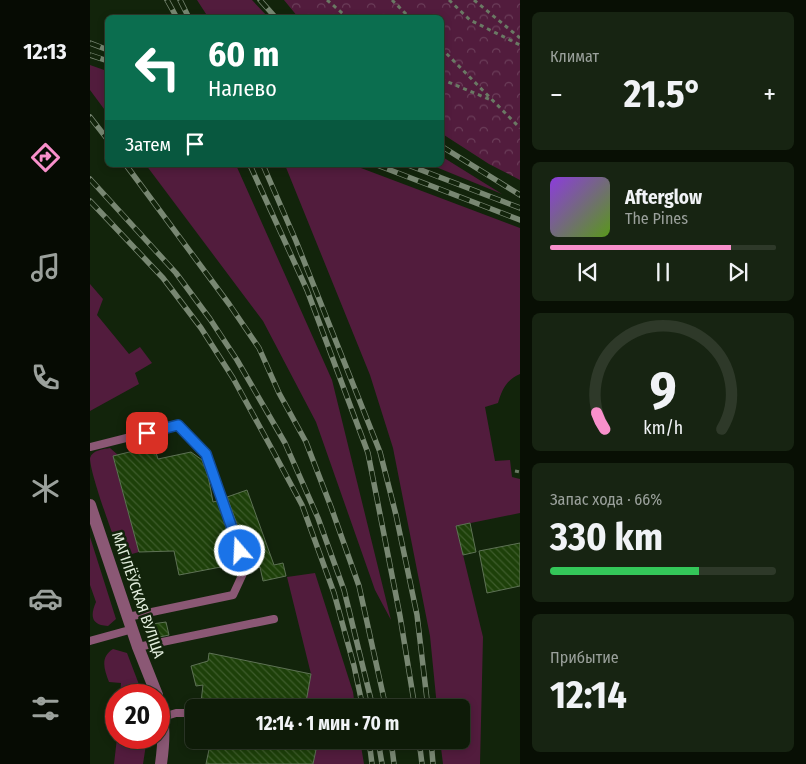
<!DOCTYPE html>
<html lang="ru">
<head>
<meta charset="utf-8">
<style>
	body { margin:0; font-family:"Fira Sans Condensed",sans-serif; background:#172412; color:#f1f3f6; height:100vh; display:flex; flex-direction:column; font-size:19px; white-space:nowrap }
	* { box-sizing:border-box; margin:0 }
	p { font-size:16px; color:#9ba19c }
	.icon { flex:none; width:28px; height:28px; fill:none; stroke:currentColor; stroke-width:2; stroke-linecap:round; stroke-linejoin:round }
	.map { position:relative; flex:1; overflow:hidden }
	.details { display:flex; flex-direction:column; gap:12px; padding:12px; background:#080f04; width:286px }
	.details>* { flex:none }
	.banner { position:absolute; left:15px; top:15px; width:339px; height:152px; border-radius:8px; box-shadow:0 2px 8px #0003,0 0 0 1px #2e3929; background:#0b6e4f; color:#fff; overflow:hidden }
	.speed { position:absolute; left:15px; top:684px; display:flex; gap:10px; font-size:25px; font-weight:700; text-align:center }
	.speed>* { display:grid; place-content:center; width:65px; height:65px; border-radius:50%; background:#0e1b08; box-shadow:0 2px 8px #0003,0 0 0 1px #2e3929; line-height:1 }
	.speed .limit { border:8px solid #d22; background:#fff; color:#111 }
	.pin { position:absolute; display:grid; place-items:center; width:42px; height:42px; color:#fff; margin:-21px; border-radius:10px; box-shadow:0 2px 8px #0006 }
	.me { position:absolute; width:55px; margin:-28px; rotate:341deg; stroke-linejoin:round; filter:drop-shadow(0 0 4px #0008) }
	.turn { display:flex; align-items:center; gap:18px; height:105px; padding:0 20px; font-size:22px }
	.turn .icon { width:65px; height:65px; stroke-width:2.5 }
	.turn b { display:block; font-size:35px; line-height:42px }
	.then { display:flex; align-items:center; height:48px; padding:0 20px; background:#0003; gap:10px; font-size:19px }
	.big { font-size:38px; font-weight:700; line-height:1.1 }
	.details .widget { flex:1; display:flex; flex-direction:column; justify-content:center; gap:8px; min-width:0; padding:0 18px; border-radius:8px; background:#172412 }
	.details .dial { align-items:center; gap:0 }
	.dial svg { height:130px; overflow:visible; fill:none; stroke:#2e3929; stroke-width:7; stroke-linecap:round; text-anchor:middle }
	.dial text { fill:#f1f3f6; stroke:none }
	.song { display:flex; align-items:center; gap:15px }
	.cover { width:60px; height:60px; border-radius:8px; background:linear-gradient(135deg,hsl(270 70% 55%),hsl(90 70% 35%)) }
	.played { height:5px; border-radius:2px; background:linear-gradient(90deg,#f890cb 80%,#2e3929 80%) }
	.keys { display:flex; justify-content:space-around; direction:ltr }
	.heat { display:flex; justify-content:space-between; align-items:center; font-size:28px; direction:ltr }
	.charge { height:8px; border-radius:4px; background:linear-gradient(90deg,#34c759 66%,#2e3929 0) }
	.trip { position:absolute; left:95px; top:699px; width:285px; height:50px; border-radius:8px; background:#0e1b08; box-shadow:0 2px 8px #0003,0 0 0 1px #2e3929; font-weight:700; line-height:50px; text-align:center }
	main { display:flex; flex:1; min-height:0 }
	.menu { display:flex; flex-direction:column; width:90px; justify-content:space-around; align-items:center; background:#060b03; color:#9ba19c }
	.menu .icon { width:35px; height:35px }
	.menu .current { color:#f890cb }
	.menu b { font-size:22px; color:#f1f3f6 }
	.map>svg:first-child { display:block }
	.green { fill:#521c3d }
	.forest { fill:url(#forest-crowns) }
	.building { fill:url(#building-back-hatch); stroke:#5e7255 }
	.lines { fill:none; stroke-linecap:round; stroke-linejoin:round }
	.path { stroke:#6a7964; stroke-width:3; stroke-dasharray:4 4; stroke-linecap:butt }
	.lane { stroke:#8b5875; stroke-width:8 }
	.street { stroke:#8b5875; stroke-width:12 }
	.rail-casing { stroke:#788772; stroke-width:5.5 }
	.rail { stroke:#12240b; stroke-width:4; stroke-dasharray:11; stroke-linecap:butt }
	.route-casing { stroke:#114b97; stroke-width:12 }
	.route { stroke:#1a73e8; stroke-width:9 }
	.labels { text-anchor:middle; stroke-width:5; stroke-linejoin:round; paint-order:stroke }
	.street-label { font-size:15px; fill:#e2eedd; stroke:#12240b }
</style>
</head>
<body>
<main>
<nav class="menu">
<b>12:13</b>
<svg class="icon current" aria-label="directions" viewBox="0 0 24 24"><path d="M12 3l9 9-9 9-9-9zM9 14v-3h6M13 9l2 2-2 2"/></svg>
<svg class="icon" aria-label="music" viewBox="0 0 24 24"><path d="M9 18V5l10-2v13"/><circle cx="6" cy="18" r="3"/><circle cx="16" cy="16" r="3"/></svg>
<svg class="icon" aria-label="phone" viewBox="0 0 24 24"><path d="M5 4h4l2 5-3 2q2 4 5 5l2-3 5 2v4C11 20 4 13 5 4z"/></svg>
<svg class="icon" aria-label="climate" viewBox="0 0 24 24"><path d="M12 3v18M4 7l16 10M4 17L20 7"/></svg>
<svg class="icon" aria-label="car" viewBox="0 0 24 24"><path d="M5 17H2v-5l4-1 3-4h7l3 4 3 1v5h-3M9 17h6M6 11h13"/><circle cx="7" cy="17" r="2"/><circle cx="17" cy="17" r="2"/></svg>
<svg class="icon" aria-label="filters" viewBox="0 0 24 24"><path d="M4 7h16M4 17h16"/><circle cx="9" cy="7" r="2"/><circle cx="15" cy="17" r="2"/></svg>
</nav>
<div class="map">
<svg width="430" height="764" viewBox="0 0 430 764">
	<defs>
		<pattern id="forest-crowns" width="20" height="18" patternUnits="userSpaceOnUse" patternTransform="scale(1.25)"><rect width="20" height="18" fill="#521c3d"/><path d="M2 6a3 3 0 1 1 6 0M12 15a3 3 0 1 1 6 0" fill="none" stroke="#6b3d59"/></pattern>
		<pattern id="building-back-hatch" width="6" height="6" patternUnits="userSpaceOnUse" patternTransform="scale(1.25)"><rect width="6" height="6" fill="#1d4009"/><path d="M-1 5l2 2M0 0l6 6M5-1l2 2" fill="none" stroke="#3e5c2c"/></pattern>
	</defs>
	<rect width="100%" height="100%" fill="#12240b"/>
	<path class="green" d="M107 0H162L178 17H118Z
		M0 65 17 71V113L0 90Z
		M351 156 412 194 341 165H351Z
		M56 165H146L242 380 301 620 285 590 226 422 173 321Z
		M195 165H263L430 228V374C416 380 412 390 408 403L395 407 405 461 420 460 422 477 430 479V513L366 526 393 637 390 764H353L350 740H371V708L347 707 340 636 303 448 280 375Z
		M0 284 13 299 7 315 39 354 50 347 62 363 45 373 49 384 0 411Z
		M20 448 28 455 23 457 49 552 31 557C24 538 0 474 0 458 2 450 14 449 20 448Z
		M0 537 26 619 18 626C1 625 0 616 6 602L0 585Z
		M225 573 263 692 265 707H215L221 674 197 577Z
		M23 649 37 653 53 695H30L31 683 19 682C14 669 10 657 23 649Z
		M27 738H57L53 764H24Z
		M228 740H270L274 764H223Z"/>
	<path class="forest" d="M194 0H430V180L399 164 351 133V18L208 17Z"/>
	<path class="building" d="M64 446 68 459 101 452 112 460 118 476 123 502 127 501 144 549 134 551 136 566 89 575 84 551 49 552 23 456Z
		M157 490 184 565 193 563 196 576 173 581 170 567 165 569 157 546H155L137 497Z
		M380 523 386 552 373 555 366 526Z
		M430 543V586L397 593 389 551Z
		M76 622 79 635 65 638 62 624Z
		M119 653 221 674 215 708H128V706L111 702 113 685 106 686 101 666 118 661Z
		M121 740H228L223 764H116Z"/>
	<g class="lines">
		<path class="path" d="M237 0 258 18
			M302 0 320 18
			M359 0 380 20 430 45
			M384 0 430 38
			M351 48 430 128
			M351 79 401 100
			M425 471 430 472"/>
		<path class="lane" d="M0 447 88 425 116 454 156 567 143 595 38 617
			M0 641 43 629
			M48 647 184 619
			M73 717 86 713H104"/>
		<path class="street" d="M0 505 48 647 67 695
			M69 702C75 723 74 742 71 764"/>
		<g class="rail-casing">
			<path id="rail" d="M77 0 87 18
				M90 0 99 18
				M170 0 186 18
				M0 43 18 50
				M0 55 18 61
				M0 117 18 140
				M351 146 430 195
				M36 165 139 304 169 348 189 393 216 442 241 507 269 586 296 708
				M160 165 217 290 278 453 310 616 325 708
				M173 165 206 241 290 452 306 515 327 615 338 708
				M287 165 430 220
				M318 165 430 208
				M0 179 86 273 120 319 147 360 195 443 228 518 254 590 283 708
				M0 201 73 278 111 328 143 378 183 451 212 505 244 593 264 666 273 708
				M279 740 282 764
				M288 740 292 764
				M301 740 304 764
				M329 740 332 764
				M341 740 343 764"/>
		</g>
		<use href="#rail" class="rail"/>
	</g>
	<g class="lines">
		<g class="route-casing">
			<path id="route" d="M57 433 88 425 116 454 150 551"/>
		</g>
		<use href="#route" class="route"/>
	</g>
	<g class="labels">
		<g class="street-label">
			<text transform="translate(48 595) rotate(71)" y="5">МАГІЛЁЎСКАЯ ВУЛІЦА</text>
		</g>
	</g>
</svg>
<div class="speed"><div class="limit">20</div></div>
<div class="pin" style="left:57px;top:433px;background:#d93025"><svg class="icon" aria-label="arrive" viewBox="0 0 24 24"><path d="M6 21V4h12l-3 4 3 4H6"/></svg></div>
<svg class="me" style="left:150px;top:551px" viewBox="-20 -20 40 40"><circle r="17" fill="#1a73e8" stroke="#fff" stroke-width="3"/><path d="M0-11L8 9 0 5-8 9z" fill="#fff"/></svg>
<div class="trip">12:14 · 1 мин · 70 m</div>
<div class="banner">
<div class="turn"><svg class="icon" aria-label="left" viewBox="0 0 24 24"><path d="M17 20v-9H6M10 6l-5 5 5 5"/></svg><div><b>60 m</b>Налево</div></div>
<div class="then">Затем<svg class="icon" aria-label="arrive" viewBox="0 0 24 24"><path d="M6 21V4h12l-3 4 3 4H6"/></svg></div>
</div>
</div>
<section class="details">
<div class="widget"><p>Климат</p>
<div class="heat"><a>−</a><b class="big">21.5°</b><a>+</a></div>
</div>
<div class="widget">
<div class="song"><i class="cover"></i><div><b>Afterglow</b><p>The Pines</p></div></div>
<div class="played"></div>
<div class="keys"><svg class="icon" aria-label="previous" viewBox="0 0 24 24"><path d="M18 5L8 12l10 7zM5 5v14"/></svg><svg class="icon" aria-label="pause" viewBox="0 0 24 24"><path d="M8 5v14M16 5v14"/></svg><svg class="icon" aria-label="next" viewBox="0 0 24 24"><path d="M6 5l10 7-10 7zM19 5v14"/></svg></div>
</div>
<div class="widget dial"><svg viewBox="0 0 100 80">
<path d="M14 69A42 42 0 1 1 86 69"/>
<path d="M14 69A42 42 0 0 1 9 59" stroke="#f890cb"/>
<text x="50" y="56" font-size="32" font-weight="700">9</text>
<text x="50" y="72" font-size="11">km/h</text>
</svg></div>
<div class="widget"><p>Запас хода · 66%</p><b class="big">330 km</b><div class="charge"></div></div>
<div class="widget"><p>Прибытие</p><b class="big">12:14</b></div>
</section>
</main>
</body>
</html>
